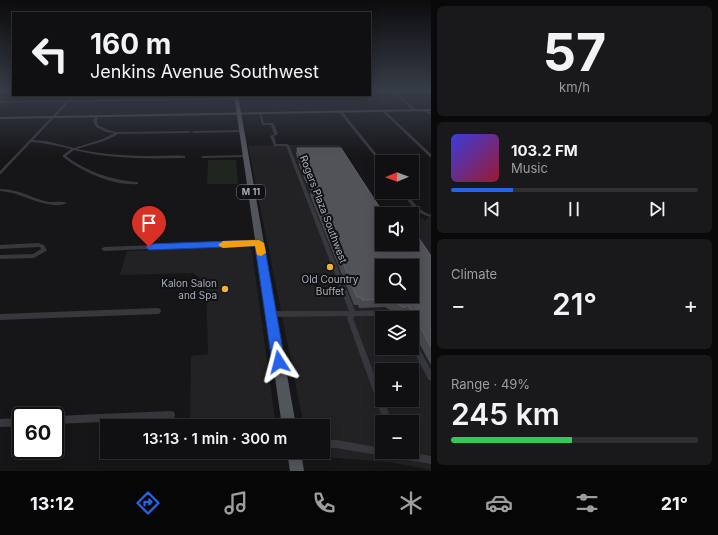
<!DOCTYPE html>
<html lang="en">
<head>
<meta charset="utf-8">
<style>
	body { margin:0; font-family:Inter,sans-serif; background:#19191b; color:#f1f3f6; height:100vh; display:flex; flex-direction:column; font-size:15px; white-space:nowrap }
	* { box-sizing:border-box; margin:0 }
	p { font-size:13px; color:#9c9d9f }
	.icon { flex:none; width:22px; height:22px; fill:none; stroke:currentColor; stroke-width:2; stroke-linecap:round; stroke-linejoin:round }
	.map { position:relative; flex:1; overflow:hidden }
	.sheet { display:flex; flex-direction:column; gap:6px; padding:6px; background:#09090a; width:287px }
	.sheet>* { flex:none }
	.top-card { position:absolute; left:12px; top:12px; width:359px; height:84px; border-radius:0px; box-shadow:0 2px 10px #0003,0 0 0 1px #303032; background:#101012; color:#f1f3f6; overflow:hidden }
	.needle { width:26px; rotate:269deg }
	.buttons { position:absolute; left:375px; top:155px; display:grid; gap:8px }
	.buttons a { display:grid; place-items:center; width:44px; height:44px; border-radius:0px; background:#101012; box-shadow:0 2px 10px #0003,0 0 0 1px #303032; font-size:20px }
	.speed { position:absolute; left:12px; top:407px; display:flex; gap:8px; font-size:20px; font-weight:700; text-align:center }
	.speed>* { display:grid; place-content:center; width:52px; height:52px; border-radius:50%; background:#101012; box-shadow:0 2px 10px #0003,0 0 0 1px #303032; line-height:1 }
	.speed .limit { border:2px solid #111; border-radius:6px; background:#fff; color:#111 }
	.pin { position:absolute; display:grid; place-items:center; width:34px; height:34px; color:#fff; margin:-41px -17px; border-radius:50% 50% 50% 0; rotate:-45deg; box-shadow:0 0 4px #0007 }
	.pin .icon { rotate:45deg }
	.me { position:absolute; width:44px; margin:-22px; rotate:351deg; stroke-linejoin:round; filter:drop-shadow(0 0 3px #0008) }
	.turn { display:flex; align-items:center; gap:14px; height:84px; padding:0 12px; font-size:18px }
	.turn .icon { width:52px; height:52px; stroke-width:2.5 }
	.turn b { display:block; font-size:28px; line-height:34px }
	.big { font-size:30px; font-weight:600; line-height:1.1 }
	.sheet .card { flex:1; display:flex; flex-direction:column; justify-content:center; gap:6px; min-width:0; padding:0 14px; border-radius:6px; background:#19191b }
	.sheet .dial { align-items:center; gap:0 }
	.dial b { font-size:52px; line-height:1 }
	.song { display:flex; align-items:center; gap:12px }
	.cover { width:48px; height:48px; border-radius:6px; background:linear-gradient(135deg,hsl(240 70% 55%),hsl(350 70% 35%)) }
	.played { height:4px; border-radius:2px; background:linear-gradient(90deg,#2563eb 25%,#303032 25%) }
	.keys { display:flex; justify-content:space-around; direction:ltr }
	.heat { display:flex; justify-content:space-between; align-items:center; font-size:22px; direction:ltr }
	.charge { height:6px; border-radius:3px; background:linear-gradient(90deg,#34c759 49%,#303032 0) }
	.trip { position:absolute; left:100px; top:419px; width:230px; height:40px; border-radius:0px; background:#101012; box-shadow:0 2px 10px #0003,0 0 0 1px #303032; font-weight:600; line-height:40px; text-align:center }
	.tabs { display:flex; height:64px; justify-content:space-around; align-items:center; background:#060607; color:#9c9d9f }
	.tabs .icon { width:28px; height:28px }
	.tabs .active { color:#2563eb }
	.tabs b { font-size:18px; color:#f1f3f6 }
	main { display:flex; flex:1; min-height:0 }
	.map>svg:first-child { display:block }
	.built { fill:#222225; fill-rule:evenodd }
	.green { fill:#1e261f }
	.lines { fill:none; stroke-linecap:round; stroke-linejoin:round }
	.minor { fill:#37383d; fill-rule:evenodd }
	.secondary { fill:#45474d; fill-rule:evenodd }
	.primary { fill:#53555c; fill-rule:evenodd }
	.wall { fill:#47494d }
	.shaded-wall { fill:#2f3033 }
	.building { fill:#525359; stroke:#5f6168; fill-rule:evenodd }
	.route { fill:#2563eb; stroke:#184099 }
	.slow { fill:#f59e0b }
	.poi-dot { fill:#f2b134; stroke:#111113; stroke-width:1.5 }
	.labels { text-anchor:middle; stroke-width:4; stroke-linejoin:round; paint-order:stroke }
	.shield { fill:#111113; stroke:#7b7e86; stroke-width:1 }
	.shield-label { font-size:9px; font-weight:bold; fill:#a8adb8 }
	.street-label { font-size:10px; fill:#a8adb8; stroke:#111113 }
	.poi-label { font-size:10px; fill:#a8adb8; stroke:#111113 }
</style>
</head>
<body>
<main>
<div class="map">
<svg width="431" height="471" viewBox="0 0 431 471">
	<rect width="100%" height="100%" fill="#161618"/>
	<path class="built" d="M290 145H339L384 214H382V244H412V214H416L425 221 428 217H431V470L388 462 310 456V452H323V426H304L248 146ZM382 266H412V296H382ZM382 318H412V348H382ZM382 370H412V400H382ZM382 422H412V452H382Z
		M249 247 252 251 276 426H190L191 356 208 354 206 283 193 273 120 275 127 251Z"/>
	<path class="green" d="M208 160H236L238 184H207Z"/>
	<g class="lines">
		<path class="minor" d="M391 91H394L416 109V111H414Z
			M427 91H430L431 94Z
			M73 95H75L70 100 236 98 237 99 236 100 69 102 33 140 46 141 74 148 103 139 114 133 106 132 96 127 93 121 96 116 97 115 98 116 97 121 98 125 108 130 117 132 190 131 191 132 189 133 118 134C106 142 91 144 77 149 101 154 126 156 151 156 162 156 174 155 185 156V158H184C147 159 110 159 74 150L66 156C87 172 111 180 137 182H138V184C113 186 83 172 63 157V155L71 149C58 146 45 143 31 142L1 174H0V171L66 102 0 103V101L67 100Z
			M356 95H359L360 96 359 97Z
			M383 109 431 154V157H430L382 111V110Z
			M425 109 431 113V115L424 111V110Z
			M339 110H341L383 162H382V164H381L339 112Z
			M259 112 261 113 264 123H272L274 124 278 134 274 136 276 144H287L289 145 355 311C367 311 378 308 386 318H382V320L374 316H355L353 318 382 395V400H384L392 422H384L347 318 348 316 271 317 269 316 268 314 269 312 271 311H349L286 146H274L270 136 274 134 271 125H262Z
			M242 130 243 131 241 132 194 133 192 132 194 131Z
			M245 155H246V157L203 158 201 157 203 156Z
			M0 189C6 189 12 190 19 192 29 195 38 200 49 202 55 202 62 201 67 203 53 210 29 198 16 194 10 192 5 192 0 191Z
			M402 192H406C413 202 419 211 431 215V217C416 214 410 204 402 192Z
			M259 241 261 242 262 243 261 244 104 251 101 249 104 247Z
			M38 243 44 245 47 250 46 251 34 258 0 259V255L33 254 41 249 40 247H38L0 249V245Z
			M158 308 160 309 161 311 160 313 158 314 0 320V314Z
			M412 338 414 339 431 370V381L428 379 412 348Z
			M171 411 174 412 175 415 174 418 171 419 55 424V416Z
			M21 418V426L0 427V419Z
			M323 440H336L382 448V452H410L431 456V464L336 448H323Z"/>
		<path class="secondary" d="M431 109V111L0 119V117Z"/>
		<path class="primary" d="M234 95H238L296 426H282Z
			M287 452H301L304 471H290Z"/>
	</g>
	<path class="wall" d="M297 148 382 244 431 256V365L412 330V318H406L403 313 401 317 385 307 359 308 358 305H354L310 195 311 191 308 183H306L299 165V162L296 154Z"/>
	<path class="shaded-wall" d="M408 305 403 313 401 317 405 308Z"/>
	<path class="building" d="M297 148H341L384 214H382V244H412V238H419L431 256V347L408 305 405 308 389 299 362 300 361 297H357L312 187H313V185L309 176H307L300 159H302ZM382 266H412V296H382Z"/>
	<linearGradient id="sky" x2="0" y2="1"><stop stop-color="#0c0c0d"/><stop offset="0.58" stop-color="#363c48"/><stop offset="1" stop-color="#363c48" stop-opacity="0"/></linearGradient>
	<rect width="431" height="157" fill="url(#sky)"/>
	<path class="route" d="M259 240 264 243 285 362 284 366 279 368 274 366 272 362 255 246 149 250 145 247 149 244Z"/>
	<path class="slow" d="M259 240 264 243 266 253 261 256 257 255 255 246 223 248 218 245 223 241Z"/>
	<g class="poi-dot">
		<circle cx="330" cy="267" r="4"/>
		<circle cx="225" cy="289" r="4"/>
	</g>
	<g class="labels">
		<rect class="shield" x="237" y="185" width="28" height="14" rx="3"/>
		<g class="shield-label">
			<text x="251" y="195">M 11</text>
		</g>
		<g class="street-label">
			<text transform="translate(324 209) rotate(69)" y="4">Rogers Plaza Southwest</text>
		</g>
		<g class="poi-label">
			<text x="330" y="283">Old Country<tspan x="330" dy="12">Buffet</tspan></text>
			<text x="217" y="287" text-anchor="end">Kalon Salon<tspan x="217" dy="12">and Spa</tspan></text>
		</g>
	</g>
</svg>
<div class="buttons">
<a><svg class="needle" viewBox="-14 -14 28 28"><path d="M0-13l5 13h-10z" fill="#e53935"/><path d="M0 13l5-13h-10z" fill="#9c9d9f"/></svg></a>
<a><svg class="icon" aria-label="sound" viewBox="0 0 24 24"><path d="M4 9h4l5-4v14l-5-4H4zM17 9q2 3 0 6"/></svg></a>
<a><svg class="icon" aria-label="search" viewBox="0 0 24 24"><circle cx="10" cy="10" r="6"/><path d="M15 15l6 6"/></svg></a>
<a><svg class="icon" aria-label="layers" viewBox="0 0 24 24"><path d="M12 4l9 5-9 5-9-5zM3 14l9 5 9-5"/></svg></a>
<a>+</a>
<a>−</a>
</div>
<div class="speed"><div class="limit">60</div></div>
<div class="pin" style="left:149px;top:247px;background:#d93025"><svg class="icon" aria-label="arrive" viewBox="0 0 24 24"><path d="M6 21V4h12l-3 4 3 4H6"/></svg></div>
<svg class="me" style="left:279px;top:362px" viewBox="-20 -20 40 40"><path d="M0-17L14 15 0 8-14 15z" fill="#2563eb" stroke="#fff" stroke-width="4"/></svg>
<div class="trip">13:13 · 1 min · 300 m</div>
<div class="top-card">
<div class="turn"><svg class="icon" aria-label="left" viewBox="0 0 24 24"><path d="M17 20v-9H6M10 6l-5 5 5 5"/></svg><div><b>160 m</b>Jenkins Avenue Southwest</div></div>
</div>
</div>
<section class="sheet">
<div class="card dial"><b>57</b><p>km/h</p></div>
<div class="card">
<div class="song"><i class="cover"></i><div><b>103.2 FM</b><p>Music</p></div></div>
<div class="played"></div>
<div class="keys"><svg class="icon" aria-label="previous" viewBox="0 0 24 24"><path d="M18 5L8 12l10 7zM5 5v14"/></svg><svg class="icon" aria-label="pause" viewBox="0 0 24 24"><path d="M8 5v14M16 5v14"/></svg><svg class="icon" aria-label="next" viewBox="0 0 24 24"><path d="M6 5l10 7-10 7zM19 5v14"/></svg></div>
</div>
<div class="card"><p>Climate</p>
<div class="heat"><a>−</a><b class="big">21°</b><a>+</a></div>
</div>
<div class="card"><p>Range · 49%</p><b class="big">245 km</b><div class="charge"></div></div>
</section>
</main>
<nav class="tabs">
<b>13:12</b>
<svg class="icon active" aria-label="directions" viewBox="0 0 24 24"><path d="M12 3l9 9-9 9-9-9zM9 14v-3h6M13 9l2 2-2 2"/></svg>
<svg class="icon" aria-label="music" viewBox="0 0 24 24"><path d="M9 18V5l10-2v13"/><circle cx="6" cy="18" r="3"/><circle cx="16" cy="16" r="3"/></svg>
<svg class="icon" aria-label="phone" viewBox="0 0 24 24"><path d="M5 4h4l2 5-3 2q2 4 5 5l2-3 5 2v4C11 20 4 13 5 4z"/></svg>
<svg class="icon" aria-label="climate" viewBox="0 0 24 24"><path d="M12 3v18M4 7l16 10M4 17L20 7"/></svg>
<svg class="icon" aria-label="car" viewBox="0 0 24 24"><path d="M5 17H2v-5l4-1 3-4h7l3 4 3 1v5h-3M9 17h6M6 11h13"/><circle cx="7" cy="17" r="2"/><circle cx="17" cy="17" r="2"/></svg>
<svg class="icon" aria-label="filters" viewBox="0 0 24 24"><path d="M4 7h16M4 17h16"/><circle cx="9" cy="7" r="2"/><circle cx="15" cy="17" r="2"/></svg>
<b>21°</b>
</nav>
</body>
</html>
